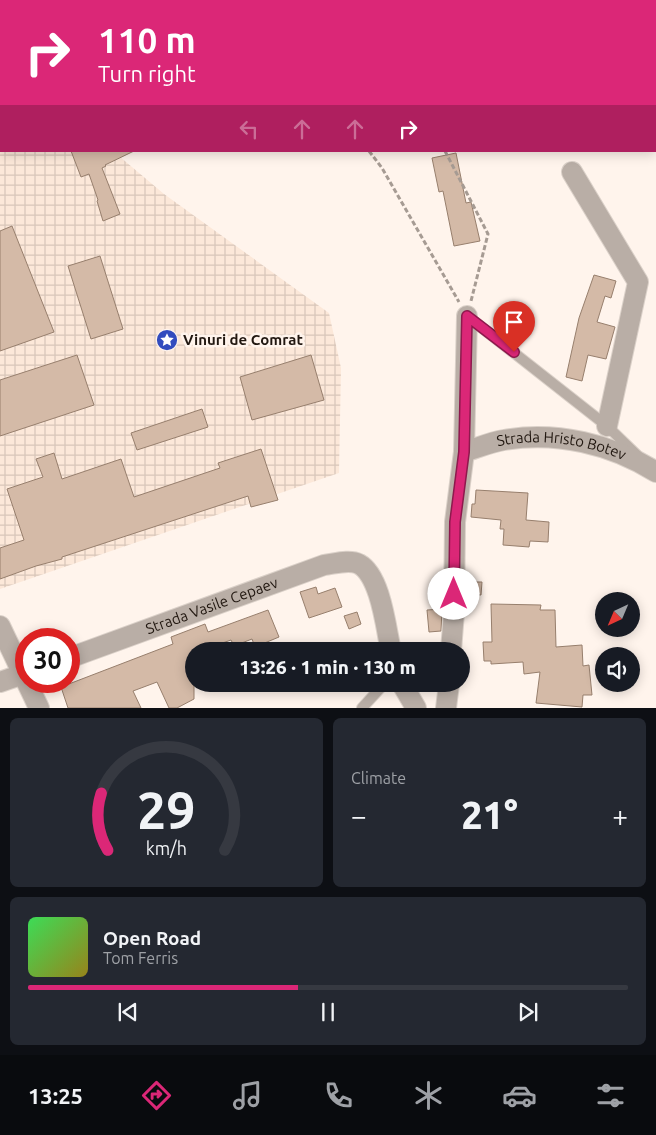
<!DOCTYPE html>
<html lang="en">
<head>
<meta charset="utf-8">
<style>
	body { margin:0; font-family:Ubuntu,sans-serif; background:#242831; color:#f1f3f6; height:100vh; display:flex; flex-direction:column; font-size:19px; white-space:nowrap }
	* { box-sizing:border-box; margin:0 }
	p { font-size:16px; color:#9ea1a6 }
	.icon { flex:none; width:28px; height:28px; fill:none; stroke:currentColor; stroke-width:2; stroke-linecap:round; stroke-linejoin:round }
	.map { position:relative; height:708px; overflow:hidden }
	.side { display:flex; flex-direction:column; gap:10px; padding:10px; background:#0d0f14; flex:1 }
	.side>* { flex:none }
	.guide { position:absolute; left:0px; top:0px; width:656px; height:152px; box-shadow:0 2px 12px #0003; background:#db2777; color:#fff; overflow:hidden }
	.needle { width:32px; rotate:224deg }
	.fabs { position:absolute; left:595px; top:592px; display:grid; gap:10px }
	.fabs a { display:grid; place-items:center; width:45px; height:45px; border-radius:50%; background:#171b24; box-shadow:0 2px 12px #0003; font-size:25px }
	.speed { position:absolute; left:15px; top:628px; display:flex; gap:10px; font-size:25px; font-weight:700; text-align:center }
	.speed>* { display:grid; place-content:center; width:65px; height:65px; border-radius:50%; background:#171b24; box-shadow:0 2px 12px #0003; line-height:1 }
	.speed .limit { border:8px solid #d22; background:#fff; color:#111 }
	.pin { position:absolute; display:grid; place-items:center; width:42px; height:42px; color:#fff; margin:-51px -21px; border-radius:50% 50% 50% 0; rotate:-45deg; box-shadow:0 0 5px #0007 }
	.pin .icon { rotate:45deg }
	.me { position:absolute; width:55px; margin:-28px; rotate:0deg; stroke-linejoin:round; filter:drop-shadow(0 0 4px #0008) }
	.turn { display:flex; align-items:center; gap:18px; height:105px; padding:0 15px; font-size:22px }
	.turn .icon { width:65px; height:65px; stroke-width:2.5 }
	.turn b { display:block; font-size:35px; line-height:42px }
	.lanes { display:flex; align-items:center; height:48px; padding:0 15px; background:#0003; justify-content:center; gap:25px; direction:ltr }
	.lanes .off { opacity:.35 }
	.big { font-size:38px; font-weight:800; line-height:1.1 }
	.side .tile { flex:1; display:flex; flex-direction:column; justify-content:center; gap:8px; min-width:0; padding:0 18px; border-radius:8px; background:#242831 }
	.side .dial { align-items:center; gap:0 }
	.dial svg { height:130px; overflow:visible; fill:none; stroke:#363941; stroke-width:7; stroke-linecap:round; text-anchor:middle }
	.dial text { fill:#f1f3f6; stroke:none }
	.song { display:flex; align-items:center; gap:15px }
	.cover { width:60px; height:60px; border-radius:8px; background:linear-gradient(135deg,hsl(130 70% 55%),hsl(50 70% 35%)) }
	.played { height:5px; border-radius:2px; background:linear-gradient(90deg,#db2777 45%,#363941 45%) }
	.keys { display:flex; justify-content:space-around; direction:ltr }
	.heat { display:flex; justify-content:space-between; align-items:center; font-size:28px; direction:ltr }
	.side .tiles { flex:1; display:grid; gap:10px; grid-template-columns:1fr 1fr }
	.tile:last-child { grid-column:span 2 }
	.trip { position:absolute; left:185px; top:642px; width:285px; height:50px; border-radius:25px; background:#171b24; box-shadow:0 2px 12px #0003; font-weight:800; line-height:50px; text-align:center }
	.tabs { display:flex; height:80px; justify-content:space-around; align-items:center; background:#090b0e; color:#9ea1a6 }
	.tabs .icon { width:35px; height:35px }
	.tabs .on { color:#db2777 }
	.tabs b { font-size:22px; color:#f1f3f6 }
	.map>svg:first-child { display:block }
	.industrial { fill:url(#industrial-grid) }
	.building { fill:#d4baa7; stroke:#977f6d }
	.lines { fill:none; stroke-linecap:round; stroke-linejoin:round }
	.service-casing { stroke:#dbd1c9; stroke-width:12 }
	.minor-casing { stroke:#dbd1c9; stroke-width:22 }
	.path { stroke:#a69b93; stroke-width:3; stroke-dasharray:5 2.5; stroke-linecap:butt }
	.service { stroke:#b9aea6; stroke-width:10 }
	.minor { stroke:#b9aea6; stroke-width:20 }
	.route-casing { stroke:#8e194d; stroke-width:12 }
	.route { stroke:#db2777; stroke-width:9 }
	.labels { text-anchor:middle; stroke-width:5; stroke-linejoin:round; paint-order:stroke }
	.poi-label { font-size:15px; font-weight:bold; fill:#211710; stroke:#fff4ec; text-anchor:start }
	.street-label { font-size:15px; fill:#211710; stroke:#fff4ec }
</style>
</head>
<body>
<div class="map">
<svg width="656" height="708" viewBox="0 0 656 708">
	<defs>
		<pattern id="industrial-grid" width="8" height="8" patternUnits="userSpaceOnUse" patternTransform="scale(1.25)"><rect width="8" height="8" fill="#fce8d9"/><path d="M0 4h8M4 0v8" fill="none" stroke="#d8c6b9"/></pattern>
	</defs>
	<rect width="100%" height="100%" fill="#fff4ec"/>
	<path class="industrial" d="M0 79 1 151H113L164 194 329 313 341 368 339 473 0 589Z"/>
	<path class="building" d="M71 151H134L105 165 106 166 102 168 120 214 103 221 97 201 98 200 89 174 81 177Z
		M456 153 466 203 471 202 480 241 454 246 443 191 439 192 432 158Z
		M12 226 54 332 0 351V231Z
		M100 256 123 329 91 339 68 266Z
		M594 275 616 281 611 298 605 296 597 322 615 327 606 359 588 355 582 381 566 377 579 318Z
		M77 355 94 405 0 436V380Z
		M311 355 324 400 252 420 240 377Z
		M202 409 208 427 137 450 131 433Z
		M261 449 278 500 251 507 248 496 62 557V559L36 566 0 579V548L24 540 7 489 43 477 36 459 54 453 62 479 121 459 134 497 220 468 218 463Z
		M476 490 528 493 526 520 549 522 548 542 530 541 529 547 503 545 504 529H500L501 520 471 517 472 504H475Z
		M466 582H482L481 595 466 594Z
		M316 587 318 594 335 588 342 607 309 618 300 592Z
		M491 604 541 605 540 610H555L556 647 582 645 583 666 589 665 592 695H583L582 707 536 703 540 672 524 674 523 662 491 664V661H484L483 642H492Z
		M442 609 441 631 429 632 427 610Z
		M268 610 279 637 255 647 252 639 234 646 231 640 200 651H194V699L177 708H169L157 682 133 691 141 708H68L61 687 173 644 171 637 205 624 208 632Z
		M357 612 361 624 349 629 344 616Z"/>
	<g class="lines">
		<g class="service-casing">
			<path id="service" d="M467 316 607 426 637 455
				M362 708 384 684"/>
		</g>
		<g class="minor-casing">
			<g id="minor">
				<path d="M572 172 638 282 607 426"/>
				<path id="s1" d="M464 452C477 448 491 442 504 440 556 431 612 444 656 472"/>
				<path d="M0 626 39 708"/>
				<path d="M451 651 454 612 455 522 464 452 467 316"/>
				<path id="s2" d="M69 658 324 565C334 564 349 559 359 564 381 576 386 629 391 651"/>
				<path d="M0 682 26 673"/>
				<path d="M402 684 416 708"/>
				<path d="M446 708 449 684"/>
			</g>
		</g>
		<path class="path" d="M270 0 271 1
			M383 0V1
			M369 151 382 168 459 302
			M445 151 488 234 471 301"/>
		<use href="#service" class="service"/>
		<use href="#minor" class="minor"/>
	</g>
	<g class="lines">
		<g class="route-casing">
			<path id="route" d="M454 594 455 522 464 452 467 316 514 352"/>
		</g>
		<use href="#route" class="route"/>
	</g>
	<defs>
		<g id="sight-disc" transform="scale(1.125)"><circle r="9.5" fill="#324cbe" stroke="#fff4ec"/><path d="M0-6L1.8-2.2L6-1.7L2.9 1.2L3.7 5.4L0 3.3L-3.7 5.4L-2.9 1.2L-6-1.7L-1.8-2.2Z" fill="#fff"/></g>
	</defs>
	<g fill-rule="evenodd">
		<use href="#sight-disc" x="167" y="340"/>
	</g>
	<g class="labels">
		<g class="poi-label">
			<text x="183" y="345">Vinuri de Comrat</text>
		</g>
		<g class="street-label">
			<text dy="5" stroke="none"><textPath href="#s1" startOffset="100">Strada Hristo Botev</textPath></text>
			<text dy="5" stroke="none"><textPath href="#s2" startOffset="152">Strada Vasile Cepaev</textPath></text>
		</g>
	</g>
</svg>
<div class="fabs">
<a><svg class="needle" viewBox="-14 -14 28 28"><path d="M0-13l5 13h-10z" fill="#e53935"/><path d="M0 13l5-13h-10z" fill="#9ea1a6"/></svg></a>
<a><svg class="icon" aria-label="sound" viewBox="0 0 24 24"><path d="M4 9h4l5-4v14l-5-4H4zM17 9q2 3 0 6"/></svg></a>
</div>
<div class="speed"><div class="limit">30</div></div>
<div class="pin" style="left:514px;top:352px;background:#d93025"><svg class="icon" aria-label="arrive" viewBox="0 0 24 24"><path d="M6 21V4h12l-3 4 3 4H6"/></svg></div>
<svg class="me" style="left:454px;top:594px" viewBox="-20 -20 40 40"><circle r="19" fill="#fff"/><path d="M0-13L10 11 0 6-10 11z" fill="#db2777"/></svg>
<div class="trip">13:26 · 1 min · 130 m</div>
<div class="guide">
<div class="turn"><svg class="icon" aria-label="right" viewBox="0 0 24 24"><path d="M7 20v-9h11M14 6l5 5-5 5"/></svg><div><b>110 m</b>Turn right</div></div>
<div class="lanes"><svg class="icon off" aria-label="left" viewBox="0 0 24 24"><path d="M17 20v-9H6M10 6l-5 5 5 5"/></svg><svg class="icon off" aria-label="ahead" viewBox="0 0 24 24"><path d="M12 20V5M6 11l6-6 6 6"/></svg><svg class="icon off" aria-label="ahead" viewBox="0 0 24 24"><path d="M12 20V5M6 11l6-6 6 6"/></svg><svg class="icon" aria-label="right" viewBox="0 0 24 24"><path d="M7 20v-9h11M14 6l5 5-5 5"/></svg></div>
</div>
</div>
<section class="side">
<div class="tiles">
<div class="tile dial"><svg viewBox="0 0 100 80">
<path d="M14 69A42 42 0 1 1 86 69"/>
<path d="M14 69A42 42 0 0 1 10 34" stroke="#db2777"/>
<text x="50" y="56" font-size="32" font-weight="700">29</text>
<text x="50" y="72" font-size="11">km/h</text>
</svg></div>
<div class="tile"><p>Climate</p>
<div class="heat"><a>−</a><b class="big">21°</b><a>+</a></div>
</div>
<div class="tile">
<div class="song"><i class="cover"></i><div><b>Open Road</b><p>Tom Ferris</p></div></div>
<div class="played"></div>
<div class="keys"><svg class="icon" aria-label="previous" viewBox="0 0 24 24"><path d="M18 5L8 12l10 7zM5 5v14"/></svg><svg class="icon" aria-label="pause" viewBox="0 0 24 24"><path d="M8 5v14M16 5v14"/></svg><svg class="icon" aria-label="next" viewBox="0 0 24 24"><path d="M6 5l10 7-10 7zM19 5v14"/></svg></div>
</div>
</div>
</section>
<nav class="tabs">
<b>13:25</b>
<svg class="icon on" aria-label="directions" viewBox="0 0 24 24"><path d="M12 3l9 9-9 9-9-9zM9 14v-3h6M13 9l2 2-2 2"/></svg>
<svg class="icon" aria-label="music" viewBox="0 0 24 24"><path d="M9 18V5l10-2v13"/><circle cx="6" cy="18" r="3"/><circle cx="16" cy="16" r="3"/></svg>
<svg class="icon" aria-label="phone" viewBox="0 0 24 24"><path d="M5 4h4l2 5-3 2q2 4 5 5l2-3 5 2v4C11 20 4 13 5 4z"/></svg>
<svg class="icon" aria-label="climate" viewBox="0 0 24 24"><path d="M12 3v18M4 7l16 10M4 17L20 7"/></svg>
<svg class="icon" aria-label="car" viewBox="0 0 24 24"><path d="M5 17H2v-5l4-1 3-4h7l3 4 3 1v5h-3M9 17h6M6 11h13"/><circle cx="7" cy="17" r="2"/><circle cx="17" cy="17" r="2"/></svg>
<svg class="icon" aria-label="filters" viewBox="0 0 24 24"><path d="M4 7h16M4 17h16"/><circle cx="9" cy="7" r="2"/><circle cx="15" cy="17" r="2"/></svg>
</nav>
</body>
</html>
